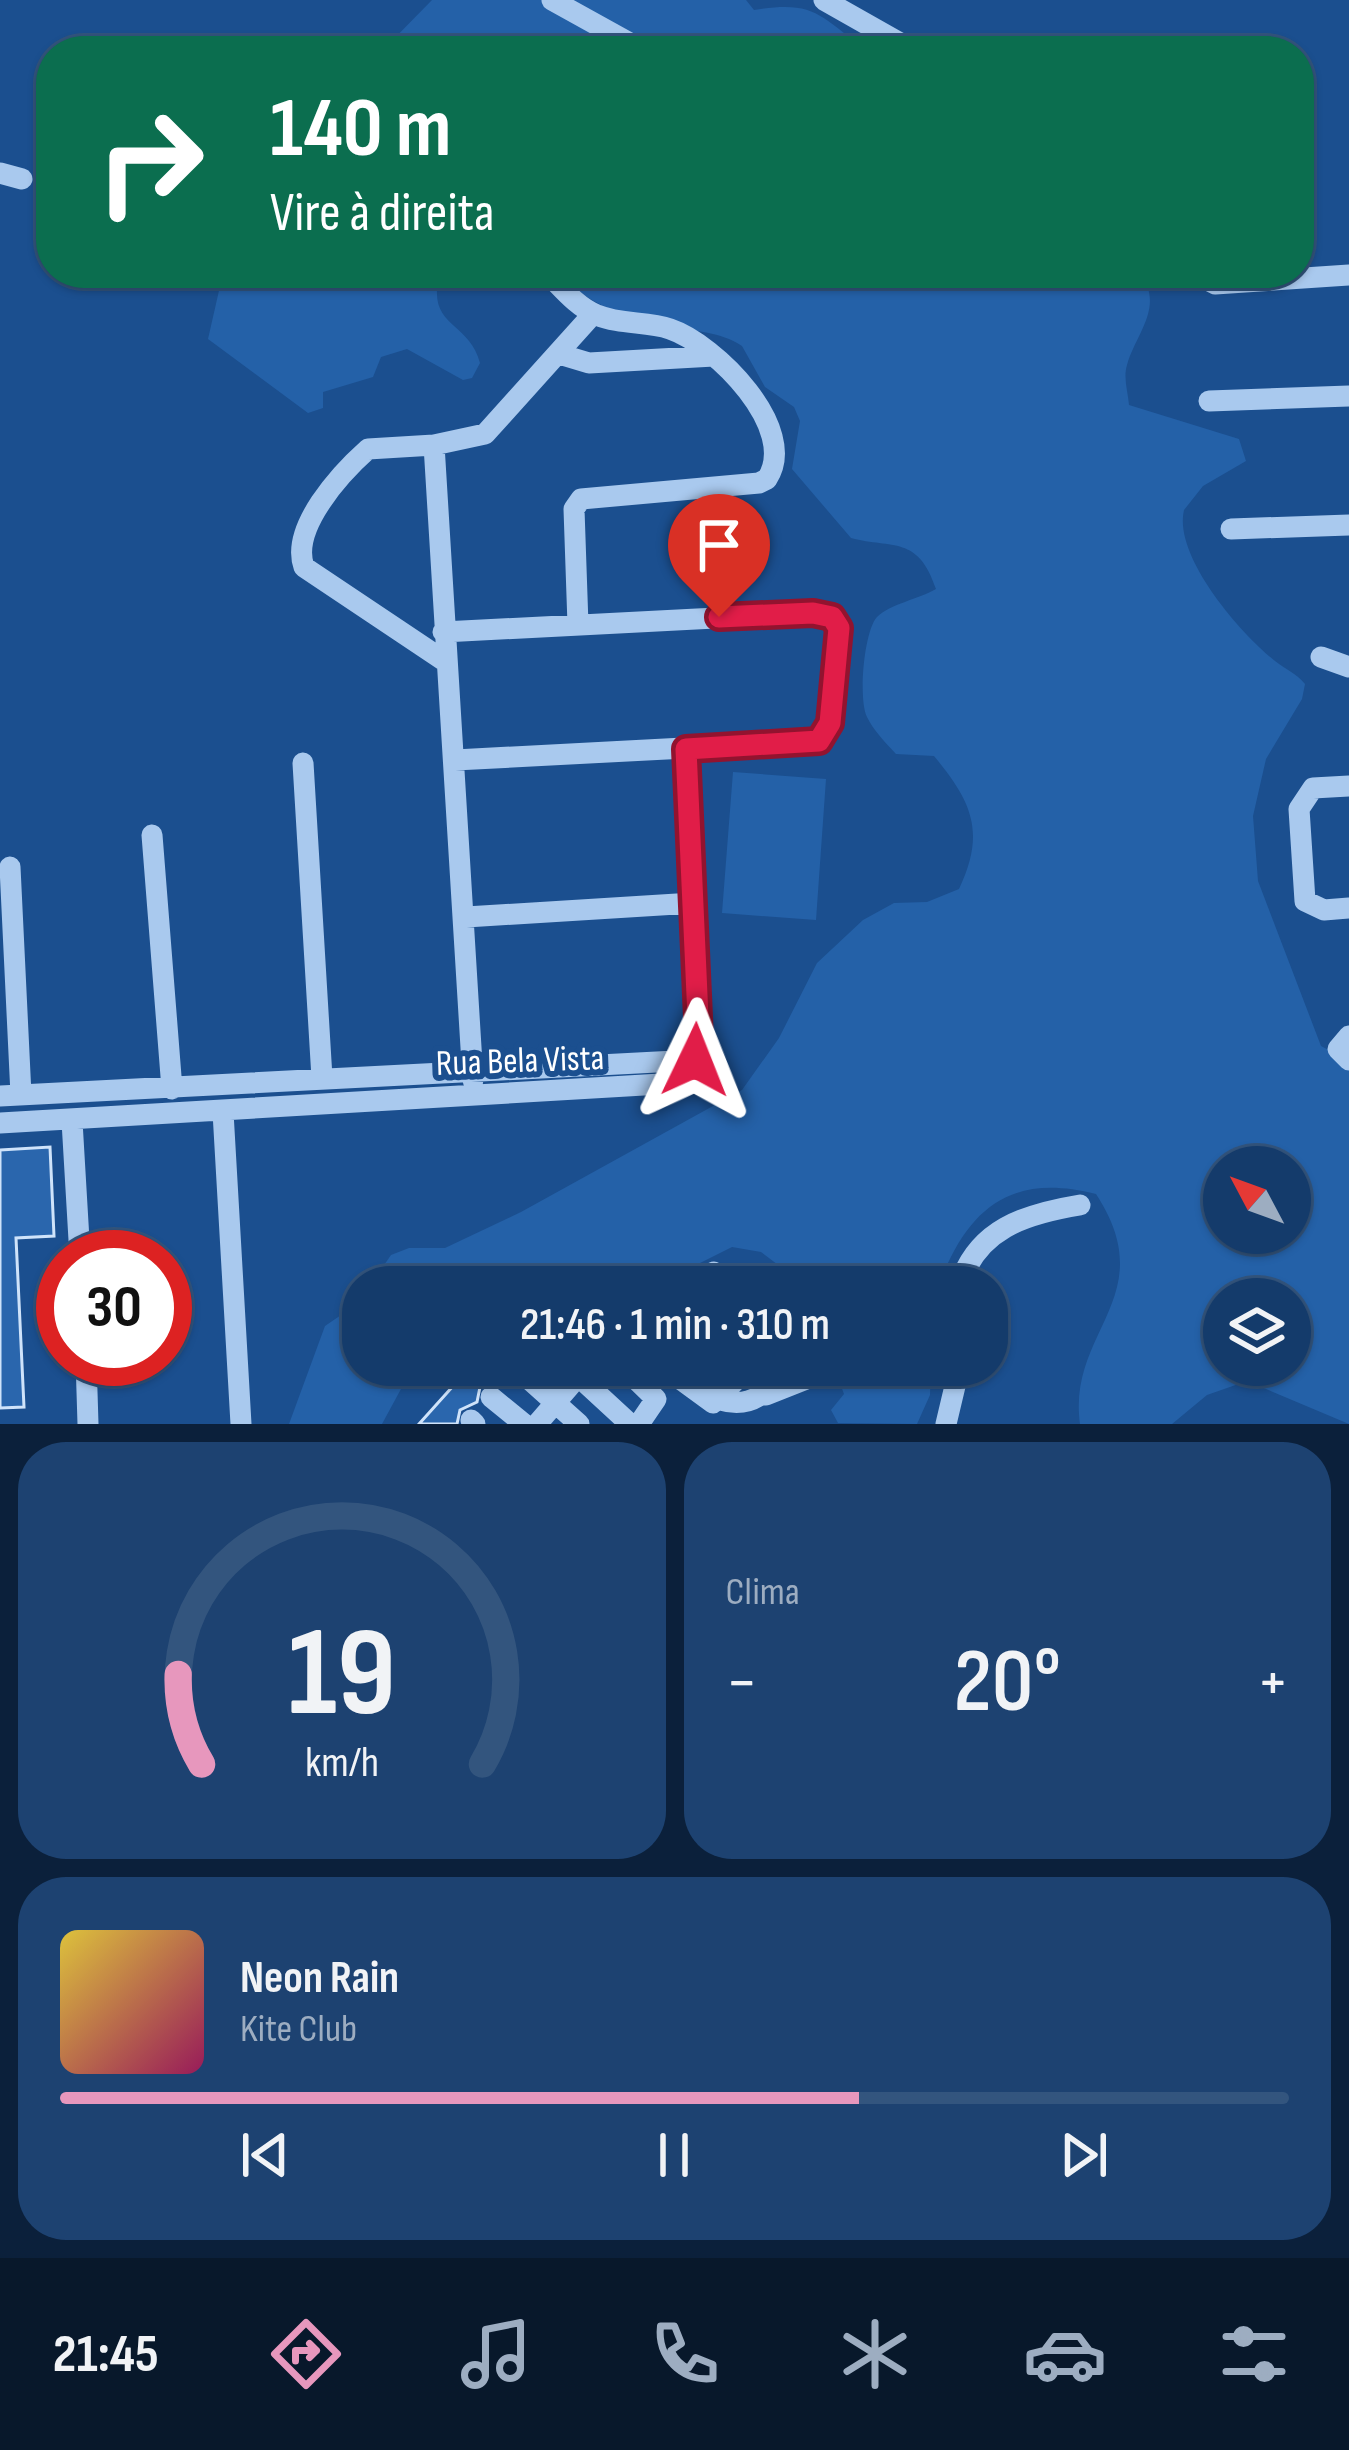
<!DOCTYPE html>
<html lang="pt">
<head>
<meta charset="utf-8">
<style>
	body { margin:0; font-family:"Sofia Sans Condensed",sans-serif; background:#1d4271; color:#f1f3f6; height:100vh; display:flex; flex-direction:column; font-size:45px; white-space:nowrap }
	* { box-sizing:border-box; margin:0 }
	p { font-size:39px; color:#9dadc1 }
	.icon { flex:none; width:66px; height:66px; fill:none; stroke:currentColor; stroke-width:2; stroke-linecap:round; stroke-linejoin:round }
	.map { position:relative; height:1424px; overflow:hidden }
	.panel { display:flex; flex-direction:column; gap:18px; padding:18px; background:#0b203b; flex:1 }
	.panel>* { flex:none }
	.banner { position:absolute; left:36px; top:36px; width:1278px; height:252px; border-radius:48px; box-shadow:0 3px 9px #0004,0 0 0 3px #33557e; background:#0b6e4f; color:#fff; overflow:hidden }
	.needle { width:78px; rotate:311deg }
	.tools { position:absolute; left:1203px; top:1146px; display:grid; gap:24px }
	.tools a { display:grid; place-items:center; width:108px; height:108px; border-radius:50%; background:#143b6b; box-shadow:0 3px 9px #0004,0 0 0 3px #33557e; font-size:60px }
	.speed { position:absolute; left:36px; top:1230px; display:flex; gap:24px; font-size:60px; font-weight:700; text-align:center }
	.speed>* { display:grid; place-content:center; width:156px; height:156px; border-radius:50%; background:#143b6b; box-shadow:0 3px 9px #0004,0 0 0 3px #33557e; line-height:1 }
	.speed .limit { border:18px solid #d22; background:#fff; color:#111 }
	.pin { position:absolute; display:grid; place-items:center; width:102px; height:102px; color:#fff; margin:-123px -51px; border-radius:50% 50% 50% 0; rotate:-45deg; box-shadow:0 0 12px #0007 }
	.pin .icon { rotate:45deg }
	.me { position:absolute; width:132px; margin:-66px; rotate:2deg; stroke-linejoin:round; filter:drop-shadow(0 0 9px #0008) }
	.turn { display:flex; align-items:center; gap:42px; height:252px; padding:0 36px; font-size:54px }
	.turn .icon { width:156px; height:156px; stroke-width:2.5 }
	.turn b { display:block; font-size:84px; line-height:102px }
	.big { font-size:90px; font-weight:600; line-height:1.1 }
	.panel .tile { flex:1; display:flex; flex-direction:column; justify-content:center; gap:18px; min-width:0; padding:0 42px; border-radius:48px; background:#1d4271 }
	.panel .dial { align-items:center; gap:0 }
	.dial svg { height:312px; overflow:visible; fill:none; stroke:#33557e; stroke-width:7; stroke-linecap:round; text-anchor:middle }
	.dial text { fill:#f1f3f6; stroke:none }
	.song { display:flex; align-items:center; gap:36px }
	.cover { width:144px; height:144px; border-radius:18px; background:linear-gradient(135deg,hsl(50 70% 55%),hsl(330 70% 35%)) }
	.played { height:12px; border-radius:6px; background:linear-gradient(90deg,#e797bd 65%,#33557e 65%) }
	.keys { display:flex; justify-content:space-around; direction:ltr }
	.heat { display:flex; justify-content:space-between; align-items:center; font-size:66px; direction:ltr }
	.panel .tiles { flex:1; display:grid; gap:18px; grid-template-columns:1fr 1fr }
	.tile:last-child { grid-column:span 2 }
	.trip { position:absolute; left:342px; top:1266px; width:666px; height:120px; border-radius:48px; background:#143b6b; box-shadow:0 3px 9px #0004,0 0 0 3px #33557e; font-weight:600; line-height:120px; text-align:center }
	.dock { display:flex; height:192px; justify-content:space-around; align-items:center; background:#08182b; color:#9dadc1 }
	.dock .icon { width:84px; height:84px }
	.dock .current { color:#e797bd }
	.dock b { font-size:54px; color:#f1f3f6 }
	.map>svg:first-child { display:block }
	.green { fill:#2461a8; fill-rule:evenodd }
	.building { fill:#2a66ad; stroke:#cfe3fa; stroke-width:3 }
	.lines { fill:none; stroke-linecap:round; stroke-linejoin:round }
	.minor { stroke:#a9c9ee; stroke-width:21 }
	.route-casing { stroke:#92132f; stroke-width:30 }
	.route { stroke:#e11d48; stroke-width:21 }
	.labels { text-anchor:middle; stroke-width:12; stroke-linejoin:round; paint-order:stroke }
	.street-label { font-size:36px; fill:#fff; stroke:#1b4f8f }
</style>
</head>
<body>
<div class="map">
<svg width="1349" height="1424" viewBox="0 0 1349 1424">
	<rect width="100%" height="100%" fill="#1b4f8f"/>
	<path class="green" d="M432 0H746L754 10C815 0 819 15 867 51H382Z
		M223 273H440C425 328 469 320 480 363L472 378 463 380 407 349 381 357 373 377 323 392V408L308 413 208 339Z
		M553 273H1140C1165 307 1136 333 1127 365 1123 378 1128 392 1129 405L1239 439 1246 461 1203 486 1184 510C1173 556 1240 633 1275 661 1286 670 1296 673 1305 684L1302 699 1266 759 1253 816 1258 881 1321 1046 1349 1061V1424L1247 1381 1207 1395 1172 1424H1080C1067 1330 1163 1297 1096 1194 1010 1172 967 1209 938 1287H797L794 1277 761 1252 732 1247 652 1287H369L391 1255 409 1248H445L521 1212 742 1090 779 1038 817 963 863 920 894 903 927 902 959 889C986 832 972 802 934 756L896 754C886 743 873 730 867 717 858 699 864 631 877 617 890 604 919 599 936 589 918 535 893 549 851 538L792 469 800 421 794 407 765 387 742 346C719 331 697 332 671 327 624 320 589 302 553 273ZM1224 1167H1290V1233H1224ZM1224 1299H1290V1365H1224Z
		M733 772 826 779 816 920 722 913Z
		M363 1300V1365H414L382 1424H289L325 1326Z
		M833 1365H931L930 1395 917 1424 838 1423 831 1410 844 1394Z"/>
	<path class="building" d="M50 1147 54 1236 16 1238 24 1407 0 1408V1150Z
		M472 1365H489L503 1378 480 1387 477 1402 460 1410 457 1424H419Z"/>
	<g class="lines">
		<path class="minor" d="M552 0 644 51
			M824 0 914 51
			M0 173 22 179
			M547 273C562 288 577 307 597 315 620 325 647 321 670 329 715 344 800 429 767 479L759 483 581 499 574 509 578 625
			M1194 273 1215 284 1349 275
			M559 354 589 363 714 356
			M1209 401 1349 396
			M434 445 473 1080
			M1231 529 1349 525
			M443 632 813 613 832 617 839 628 830 723 819 741 455 760
			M1321 657 1349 667
			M446 662 304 567C290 528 341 473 368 449L434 445 485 434 593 314
			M303 763 322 1078
			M1349 786 1313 788 1299 809 1305 901 1324 910 1349 908
			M152 835 172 1089
			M10 867 21 1095
			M466 917 693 903
			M1349 1036 1338 1049 1349 1060
			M0 1096 695 1060
			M223 1112 241 1424
			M72 1121 80 1257
			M0 1123 678 1083 691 1069 699 1040 687 749
			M687 1287 714 1272
			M959 1287C976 1229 1025 1214 1080 1205
			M86 1359 88 1424
			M513 1365 579 1424
			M621 1365 656 1399 639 1424
			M661 1365 713 1403 751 1365
			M578 1376 630 1424
			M766 1395 819 1374
			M491 1397 524 1424
			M720 1400C754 1410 769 1390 788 1365
			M471 1420 475 1424
			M537 1424 588 1365
			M946 1424 960 1365"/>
	</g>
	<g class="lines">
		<g class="route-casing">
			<path id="route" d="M695 1060 699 1040 686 749 819 741 830 723 839 628 832 617 813 613 719 617"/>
		</g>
		<use href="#route" class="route"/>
	</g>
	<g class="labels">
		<g class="street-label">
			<text transform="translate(520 1059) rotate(-2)" y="13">Rua Bela Vista</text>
		</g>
	</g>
</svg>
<div class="tools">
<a><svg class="needle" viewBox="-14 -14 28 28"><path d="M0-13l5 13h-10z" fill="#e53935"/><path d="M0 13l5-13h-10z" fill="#9dadc1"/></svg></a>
<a><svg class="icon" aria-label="layers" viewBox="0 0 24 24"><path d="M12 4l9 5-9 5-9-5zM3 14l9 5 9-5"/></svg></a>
</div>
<div class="speed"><div class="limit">30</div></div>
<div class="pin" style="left:719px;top:617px;background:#d93025"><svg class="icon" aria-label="arrive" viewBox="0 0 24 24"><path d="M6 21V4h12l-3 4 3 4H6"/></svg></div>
<svg class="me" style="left:695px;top:1060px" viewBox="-20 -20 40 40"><path d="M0-17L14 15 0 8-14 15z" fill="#e11d48" stroke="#fff" stroke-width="4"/></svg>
<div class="trip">21:46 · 1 min · 310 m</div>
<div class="banner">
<div class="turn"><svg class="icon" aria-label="right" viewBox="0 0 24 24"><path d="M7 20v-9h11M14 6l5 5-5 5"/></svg><div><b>140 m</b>Vire à direita</div></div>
</div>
</div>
<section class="panel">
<div class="tiles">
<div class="tile dial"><svg viewBox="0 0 100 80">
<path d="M14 69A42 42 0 1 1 86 69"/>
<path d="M14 69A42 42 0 0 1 8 46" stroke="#e797bd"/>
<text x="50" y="56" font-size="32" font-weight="700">19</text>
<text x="50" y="72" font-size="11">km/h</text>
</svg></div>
<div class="tile"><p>Clima</p>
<div class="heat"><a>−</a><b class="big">20°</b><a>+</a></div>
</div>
<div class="tile">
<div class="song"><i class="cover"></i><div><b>Neon Rain</b><p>Kite Club</p></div></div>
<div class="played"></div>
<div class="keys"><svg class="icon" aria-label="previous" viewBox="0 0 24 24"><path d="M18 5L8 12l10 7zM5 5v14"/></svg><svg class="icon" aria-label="pause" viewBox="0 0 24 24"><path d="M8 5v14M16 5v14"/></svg><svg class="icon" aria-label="next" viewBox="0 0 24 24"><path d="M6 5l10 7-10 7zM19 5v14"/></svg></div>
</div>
</div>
</section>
<nav class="dock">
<b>21:45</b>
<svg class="icon current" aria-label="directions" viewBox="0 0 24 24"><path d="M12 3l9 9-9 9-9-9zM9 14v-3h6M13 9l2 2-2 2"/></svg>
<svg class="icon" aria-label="music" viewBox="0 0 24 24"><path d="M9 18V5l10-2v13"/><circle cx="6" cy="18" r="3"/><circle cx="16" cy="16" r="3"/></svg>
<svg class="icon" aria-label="phone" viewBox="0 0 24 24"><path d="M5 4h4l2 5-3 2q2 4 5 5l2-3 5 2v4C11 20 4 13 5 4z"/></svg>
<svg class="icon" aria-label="climate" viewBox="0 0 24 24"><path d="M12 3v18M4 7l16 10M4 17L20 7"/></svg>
<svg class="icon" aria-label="car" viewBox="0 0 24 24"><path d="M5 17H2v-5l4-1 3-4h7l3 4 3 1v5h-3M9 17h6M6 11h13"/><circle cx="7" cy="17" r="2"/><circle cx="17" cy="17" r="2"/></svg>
<svg class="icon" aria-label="filters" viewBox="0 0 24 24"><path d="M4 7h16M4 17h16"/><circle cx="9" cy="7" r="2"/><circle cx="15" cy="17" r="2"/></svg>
</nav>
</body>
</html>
